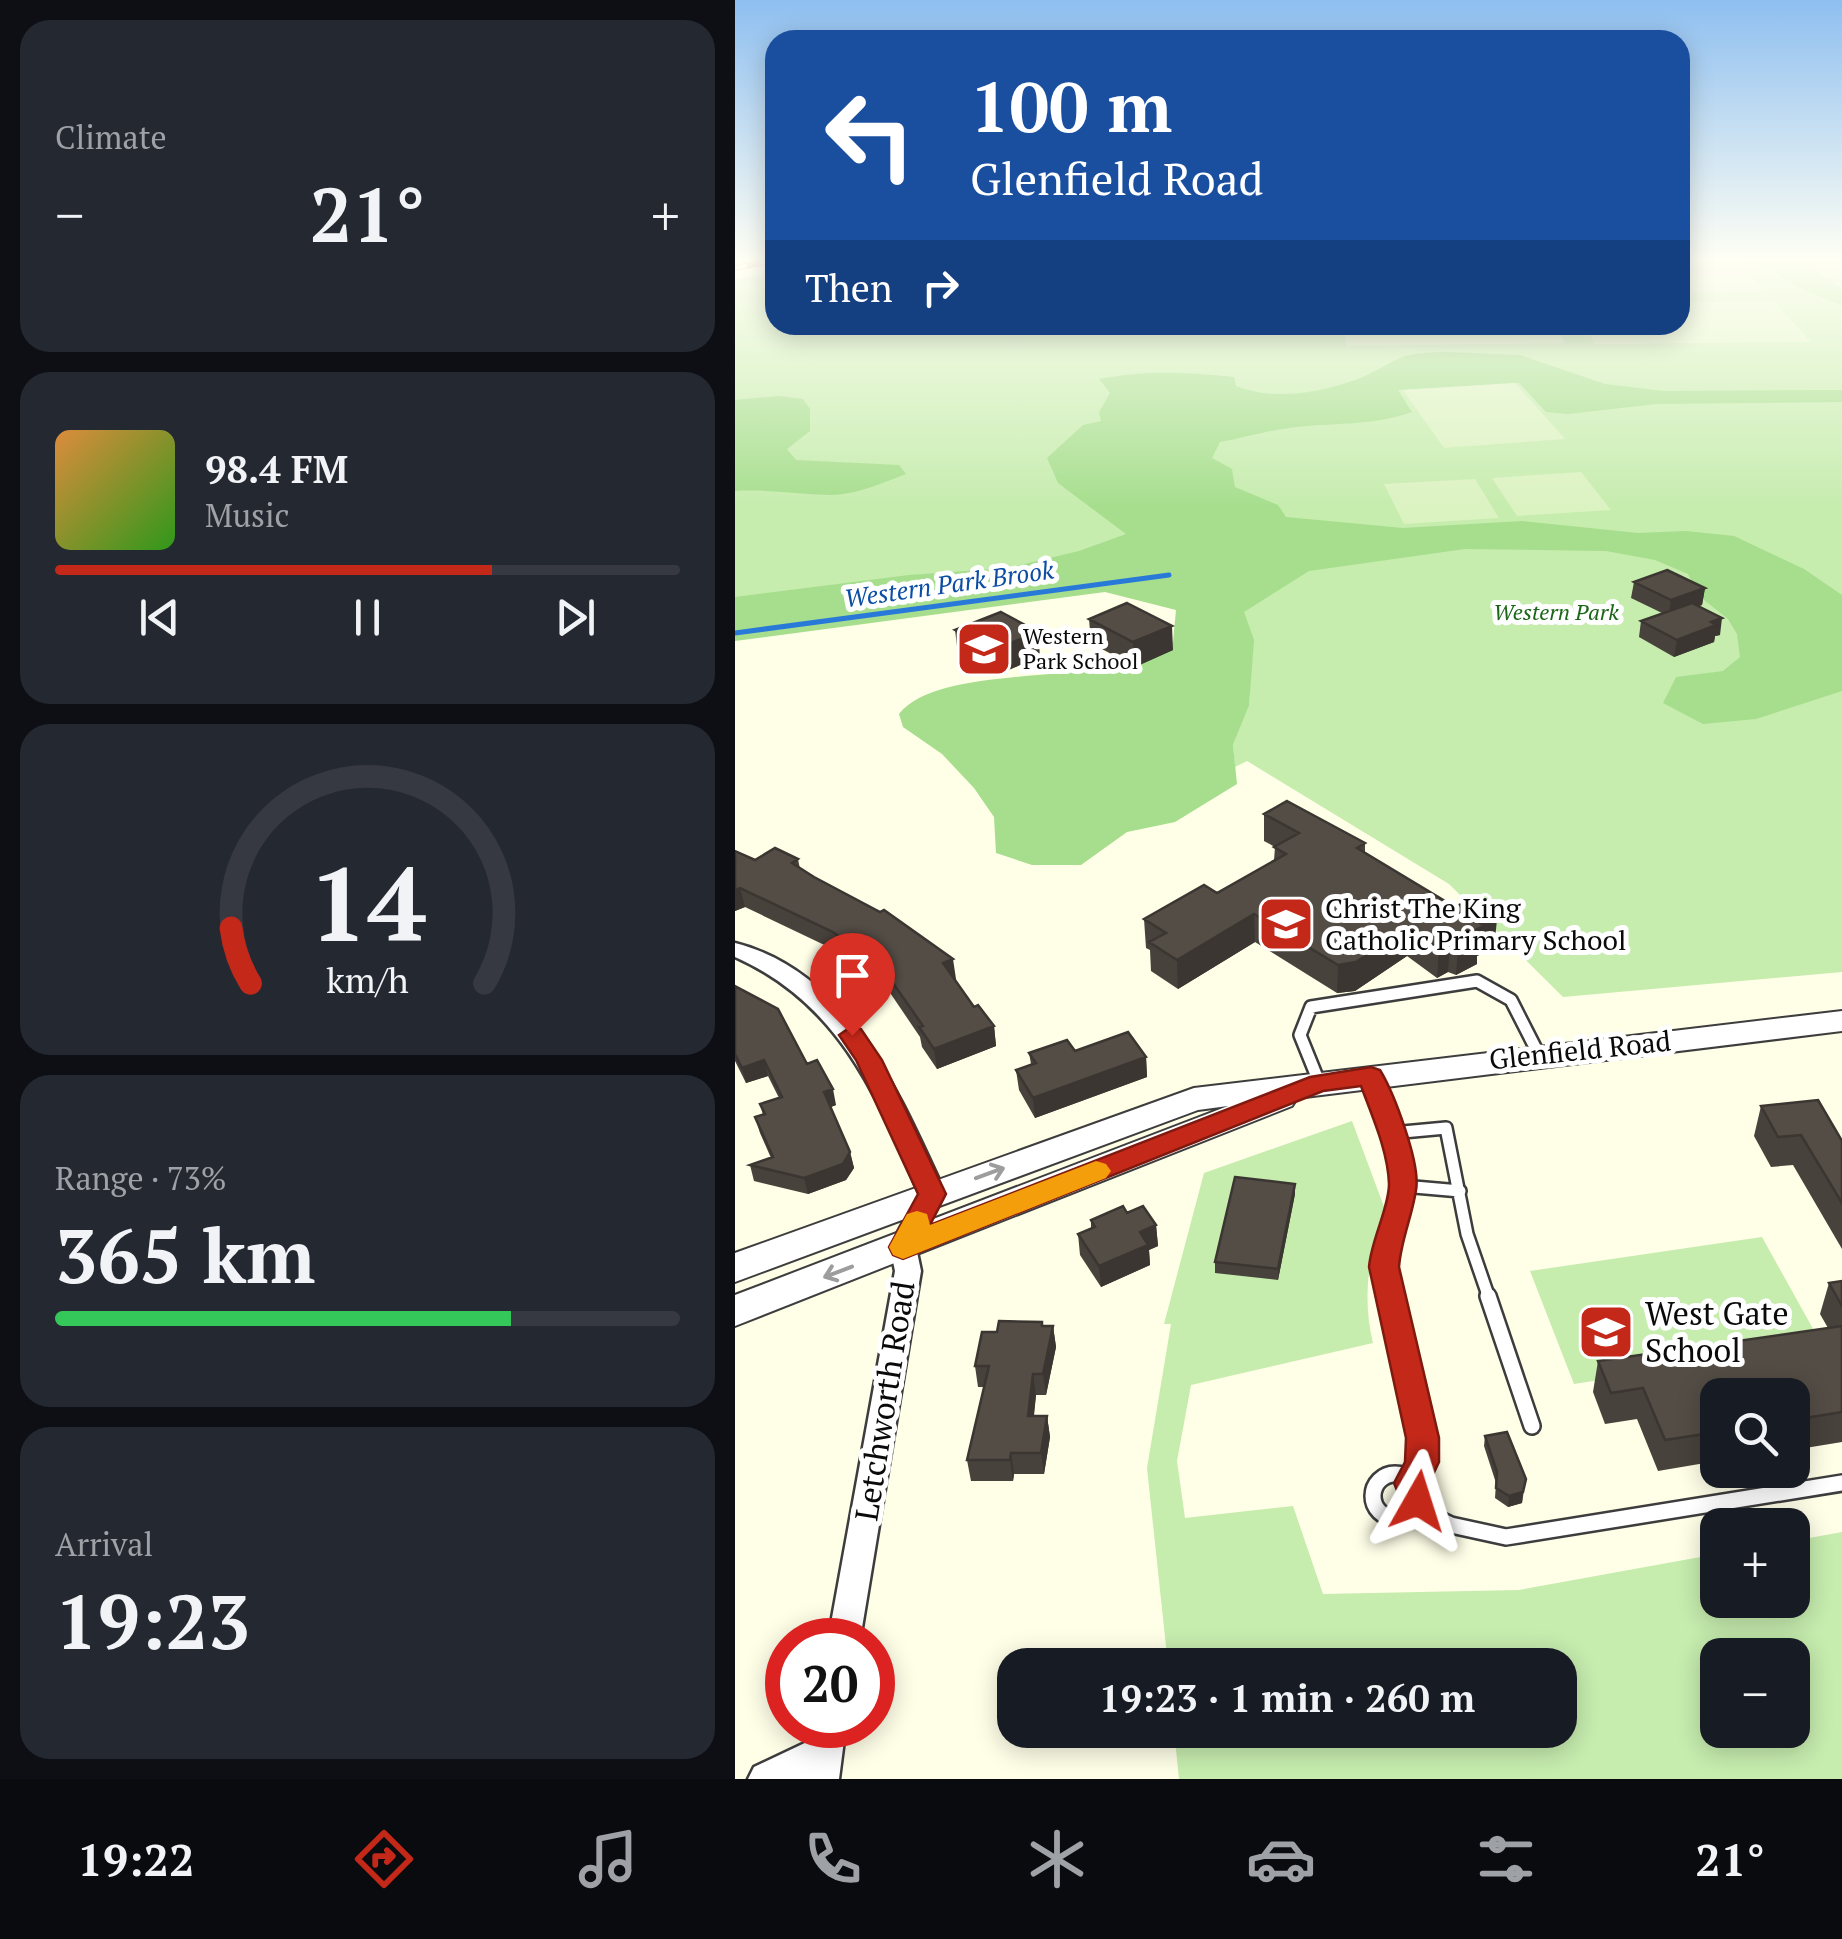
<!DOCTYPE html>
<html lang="en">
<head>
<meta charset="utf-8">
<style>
	body { margin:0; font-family:"PT Serif",serif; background:#242831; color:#f1f3f6; height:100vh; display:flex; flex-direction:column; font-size:38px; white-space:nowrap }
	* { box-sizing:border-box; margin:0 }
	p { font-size:32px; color:#9ea1a6 }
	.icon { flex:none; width:55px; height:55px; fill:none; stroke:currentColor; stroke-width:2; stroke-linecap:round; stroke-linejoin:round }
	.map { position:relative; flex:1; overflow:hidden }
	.drawer { display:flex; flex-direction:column; gap:20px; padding:20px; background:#0d0f14; width:735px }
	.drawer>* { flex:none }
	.hud { position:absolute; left:30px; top:30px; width:925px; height:305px; border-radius:30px; box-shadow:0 5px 25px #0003; background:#1a4fa0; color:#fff; overflow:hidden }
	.controls { position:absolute; left:965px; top:1378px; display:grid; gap:20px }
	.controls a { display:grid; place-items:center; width:110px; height:110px; border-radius:20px; background:#171b24; box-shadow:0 5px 25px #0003; font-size:50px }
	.speed { position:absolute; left:30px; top:1618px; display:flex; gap:20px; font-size:50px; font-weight:700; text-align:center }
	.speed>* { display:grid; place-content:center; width:130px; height:130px; border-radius:50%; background:#171b24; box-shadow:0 5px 25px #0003; line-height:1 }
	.speed .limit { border:15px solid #d22; background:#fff; color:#111 }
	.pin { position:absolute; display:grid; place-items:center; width:85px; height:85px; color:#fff; margin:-102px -42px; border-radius:50% 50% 50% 0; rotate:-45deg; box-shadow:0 0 10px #0007 }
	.pin .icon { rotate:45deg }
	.me { position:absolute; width:110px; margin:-55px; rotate:6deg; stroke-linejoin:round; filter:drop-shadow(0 0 8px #0008) }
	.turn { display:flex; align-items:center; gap:35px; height:210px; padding:0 40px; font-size:45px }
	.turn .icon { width:130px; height:130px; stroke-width:2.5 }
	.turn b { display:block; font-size:70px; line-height:85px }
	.then { display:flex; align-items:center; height:95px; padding:0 40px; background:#0003; gap:20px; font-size:38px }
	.big { font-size:75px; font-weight:600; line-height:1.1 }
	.drawer .tile { flex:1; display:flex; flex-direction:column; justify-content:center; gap:15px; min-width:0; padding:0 35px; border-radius:30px; background:#242831 }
	.drawer .dial { align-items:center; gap:0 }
	.dial svg { height:260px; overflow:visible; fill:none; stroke:#363941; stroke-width:7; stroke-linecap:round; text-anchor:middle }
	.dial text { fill:#f1f3f6; stroke:none }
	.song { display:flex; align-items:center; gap:30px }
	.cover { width:120px; height:120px; border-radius:15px; background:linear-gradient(135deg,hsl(30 70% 55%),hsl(110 70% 35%)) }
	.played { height:10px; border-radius:5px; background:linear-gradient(90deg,#c42819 70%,#363941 70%) }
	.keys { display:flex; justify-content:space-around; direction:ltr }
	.heat { display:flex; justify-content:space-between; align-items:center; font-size:55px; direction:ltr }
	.charge { height:15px; border-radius:8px; background:linear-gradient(90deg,#34c759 73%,#363941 0) }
	.trip { position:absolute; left:262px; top:1648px; width:580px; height:100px; border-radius:30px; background:#171b24; box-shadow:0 5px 25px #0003; font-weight:600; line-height:100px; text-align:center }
	.dock { display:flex; height:160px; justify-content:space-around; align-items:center; background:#090b0e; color:#9ea1a6 }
	.dock .icon { width:70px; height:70px }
	.dock .current { color:#c42819 }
	.dock b { font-size:45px; color:#f1f3f6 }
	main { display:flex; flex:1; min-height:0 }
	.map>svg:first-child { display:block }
	.green { fill:#c6ecae; fill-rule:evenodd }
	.forest { fill:#a6de8d }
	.pitch { fill:#dbf2c1 }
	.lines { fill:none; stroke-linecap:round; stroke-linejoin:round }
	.stream { stroke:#297ad8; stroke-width:5 }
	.service-far1-casing { stroke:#3d3d3d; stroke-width:16 }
	.service-casing { stroke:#3d3d3d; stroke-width:20 }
	.minor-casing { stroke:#3d3d3d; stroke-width:5 }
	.tertiary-casing { stroke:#3d3d3d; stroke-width:4 }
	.service-far1 { stroke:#fff; stroke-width:11 }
	.service { stroke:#fff; stroke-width:15 }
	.minor { fill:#fff; fill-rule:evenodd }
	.tertiary { fill:#fff; fill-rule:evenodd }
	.rail-casing { stroke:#c42819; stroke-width:6 }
	.rail { stroke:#fff; stroke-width:4; stroke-dasharray:12; stroke-linecap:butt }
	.wall { fill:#48423c }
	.shaded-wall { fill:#3b3631 }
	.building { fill:#544d46; stroke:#3b3631; stroke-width:2.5 }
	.oneway { stroke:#9d9d9d }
	.route { fill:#c42819; stroke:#7f1a10; stroke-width:2.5 }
	.slow { fill:#f59e0b }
	.labels { text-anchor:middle; stroke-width:10; stroke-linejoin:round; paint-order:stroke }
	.far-park-label { font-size:22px; font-style:italic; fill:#1c6617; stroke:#fff }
	.far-poi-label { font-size:22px; fill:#0a0a0a; stroke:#fff; text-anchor:start }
	.far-water-label { font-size:25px; font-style:italic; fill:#0b4da4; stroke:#fff }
	.poi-label { font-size:28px; fill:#0a0a0a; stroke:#fff; text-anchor:start }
	.street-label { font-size:28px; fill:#0a0a0a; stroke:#fff }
	.near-poi-label { font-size:32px; fill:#0a0a0a; stroke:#fff; text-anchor:start }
	.near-street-label { font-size:32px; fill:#0a0a0a; stroke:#fff }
</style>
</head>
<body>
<main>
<section class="drawer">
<div class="tile"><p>Climate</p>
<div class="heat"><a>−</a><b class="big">21°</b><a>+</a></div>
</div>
<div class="tile">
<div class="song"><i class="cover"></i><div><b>98.4 FM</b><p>Music</p></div></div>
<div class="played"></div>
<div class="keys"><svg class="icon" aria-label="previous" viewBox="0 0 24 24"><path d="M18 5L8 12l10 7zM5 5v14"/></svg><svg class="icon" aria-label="pause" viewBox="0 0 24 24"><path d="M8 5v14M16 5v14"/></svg><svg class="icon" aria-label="next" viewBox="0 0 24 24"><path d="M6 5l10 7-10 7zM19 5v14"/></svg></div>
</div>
<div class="tile dial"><svg viewBox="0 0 100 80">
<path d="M14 69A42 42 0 1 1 86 69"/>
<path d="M14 69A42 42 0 0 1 8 52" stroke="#c42819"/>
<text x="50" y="56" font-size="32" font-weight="700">14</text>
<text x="50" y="72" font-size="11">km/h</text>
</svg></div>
<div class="tile"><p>Range · 73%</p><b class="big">365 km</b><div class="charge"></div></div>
<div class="tile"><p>Arrival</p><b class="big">19:23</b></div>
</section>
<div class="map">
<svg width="1107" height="1779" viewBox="0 0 1107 1779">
	<rect width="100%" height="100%" fill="#fffee7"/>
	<path class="green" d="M945 260H1107V972L828 997 714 884 512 761 500 767 498 745 514 706 516 669 430 571 0 628V279L40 271V325H945Z
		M617 1121 651 1212C633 1253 627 1299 638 1343L456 1385 442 1461 450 1518 558 1506 588 1594 784 1590 982 1554V1600H1058V1541L1107 1532V1779H444L439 1730H825V1665H433L412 1468 436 1324H429L469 1173ZM982 1655H1058V1730H982Z
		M1027 1237 1087 1345 839 1384 795 1271Z"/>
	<path class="forest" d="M1028 260H1065L1107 289V306C1076 291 1050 287 1028 260Z
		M711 352 785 355 870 384 929 391 1107 390V402L921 404 833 414 811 412 784 383 663 390 677 412C635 427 596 422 554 428 531 431 508 438 485 442L477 458 497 469 500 487 543 505 551 517 668 528 787 521 903 533 951 531 999 536 1069 569 1107 595V691L1021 719 968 724 928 703 941 677 988 671 1005 657 1002 634 993 619 964 596 953 574 920 560 871 551 730 549 574 571 509 612 519 640 514 706 498 745 502 784 440 822 392 832 346 865H297L261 853 259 817 239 788 207 754 168 727 164 714C202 665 353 683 411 658 420 654 429 647 438 642L441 610 370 592 0 641V597L174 575 272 568 344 551 391 534 323 483 312 458 348 425 366 421 364 412 375 393 364 379C408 370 455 372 499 377L501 386C541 402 591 392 630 376 642 371 653 363 665 358 678 352 697 353 711 352Z
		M44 396 68 399 75 409V431L52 449 61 460 164 465 171 474C148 483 120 495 95 495 63 494 32 489 0 491V400Z"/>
	<path class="pitch" d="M945 260H1001L1030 292 945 293Z
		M1038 301 1076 342 860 344 849 325H945V302Z
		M608 325H820L830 343 612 346Z
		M780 383 830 439 709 448 668 390Z
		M846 472 876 510 782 516 757 478Z
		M740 479 764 518 669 524 649 484Z"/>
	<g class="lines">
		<path class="stream" d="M0 633 434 575"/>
		<g class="service-far1-casing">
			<path id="service-far1" d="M636 1077 662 1149 668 1178 649 1267 656 1298
				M584 1082 565 1035 576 1007 742 981 776 1000 804 1055
				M657 1133 711 1128 732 1234 754 1298
				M668 1186 725 1191"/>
		</g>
		<g class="service-casing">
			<path id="service" d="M656 1296 688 1438 687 1462 677 1483
				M753 1296 797 1426
				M638 1496a22 22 0 1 1 44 0a22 22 0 1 1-44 0Z
				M680 1508 716 1525 771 1537 1107 1483"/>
		</g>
		<g class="minor-casing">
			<path id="minor" d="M0 943C115 972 165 1096 210 1193L181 1247 186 1271 125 1640H93L160 1271 155 1247 184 1193C141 1094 105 1004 0 957Z
				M77 1725H111L104 1779H13L19 1767 74 1741Z"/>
		</g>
		<g class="tertiary-casing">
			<path id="tertiary" d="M1107 1011V1031L562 1098 557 1106 0 1326V1295L493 1106 463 1110 0 1282V1253L459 1088Z"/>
		</g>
		<use href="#service-far1" class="service-far1"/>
		<use href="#service" class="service"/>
		<use href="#minor" class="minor"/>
		<use href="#tertiary" class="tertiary"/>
		<g class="rail-casing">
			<path id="rail" d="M0 268 40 260"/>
		</g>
		<use href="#rail" class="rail"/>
	</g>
	<path class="wall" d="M899 582 970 588 967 605 963 606 985 635 980 636 979 642 939 657 904 637 906 621 927 613 896 598Z
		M354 619 438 650 400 667 356 643Z
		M220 630 305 657 261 675 223 654Z
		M529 814 630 843V852L760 939 747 945 746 954 742 956V964L721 975 713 972 702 978 672 956 620 991 602 993 520 942 443 989 416 971 415 950 411 948 409 919 482 893 539 860 540 847 529 841Z
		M0 851 20 860 63 859 65 869 221 979H219L239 1007 259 1026 261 1046 202 1069 187 1047 185 1037 143 975 138 978 102 951 10 907 0 911Z
		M0 986 72 1064 101 1105 96 1107 115 1152 119 1168 111 1180 73 1194 19 1181 15 1165 36 1158 25 1133 20 1117 28 1115 25 1104 44 1098 33 1076 11 1083 0 1061Z
		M340 1051 411 1057 412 1077 300 1118 284 1090 281 1070 296 1064 294 1053Z
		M1026 1106 1107 1141V1249L1058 1165 1036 1167 1019 1136Z
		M560 1194 543 1280 480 1273V1262Z
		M392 1213 421 1225 423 1246 414 1250 415 1265 366 1287 345 1255 343 1234 356 1229V1220Z
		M1107 1281V1442L1058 1450V1395H982V1461L923 1471 902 1419 870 1424 858 1392 863 1361 1093 1328 1085 1314 1094 1283Z
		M307 1322 308 1326H318L321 1347 311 1395H301L299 1416H312L315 1437 309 1474H279L278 1481H236L232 1460 249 1387H243L240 1366 262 1332Z
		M750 1436 789 1490 787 1503 773 1507 760 1498 761 1483 749 1446Z"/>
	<path class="shaded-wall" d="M970 588 967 605 934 617 936 600Z
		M987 618 985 635 980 636 979 642 939 657 942 640Z
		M437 626 438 650 400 667 398 642Z
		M303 632 305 657 261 675 258 650Z
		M5 888 10 907 0 911V890Z
		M763 910 760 939 747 945 746 954 742 956V964L721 975 723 946 742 921Z
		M519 914 520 942 443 989 442 960Z
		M674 927 672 956 620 991 602 993 603 965Z
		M715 943 713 972 702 978 704 949Z
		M139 956 143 975 138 978 134 959Z
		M218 959 221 979 211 982 208 963Z
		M259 1026 261 1046 202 1069 199 1049Z
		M411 1057 412 1077 300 1118 298 1098Z
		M29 1060 33 1076 11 1083 7 1068Z
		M98 1089 101 1105 93 1108 89 1092Z
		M115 1152 119 1168 111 1180 73 1194 69 1178Z
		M560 1184V1194L543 1280V1269Z
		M421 1225 423 1246 414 1250 415 1265 366 1287 364 1266 405 1232Z
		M318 1326 321 1347 311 1395 308 1374Z
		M298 1374 301 1395 296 1437 293 1416Z
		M312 1416 315 1437 309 1474 306 1453Z
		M276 1453 279 1474 278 1481 275 1460Z
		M788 1492 787 1503 773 1507 774 1496Z"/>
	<path class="building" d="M932 570 970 588 936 600 899 582Z
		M392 603 437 626 398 642 354 619Z
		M957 603 987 618 976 622 981 625 942 640 906 621Z
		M266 612 303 632 258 650 220 630Z
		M552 801 630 843 622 848 720 907 742 896 763 910 742 921 749 926 738 931 744 936 723 946 715 943 704 949 674 927 621 962 603 965 519 914 442 960 414 942 431 933 409 919 469 885 482 893 551 854 539 847 564 833 529 814Z
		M40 848 63 859 57 863 79 877 145 912 149 910 218 959 208 963 239 1007 243 1005 259 1026 199 1049 184 1027 188 1026 139 956 134 959 98 932 5 888 0 890V851L20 860Z
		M0 986 43 1009 72 1064 82 1060 98 1089 89 1092 115 1152 108 1164 69 1178 15 1165 38 1157 20 1117 30 1114 25 1104 47 1097 29 1060 7 1068 0 1054Z
		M393 1032 411 1057 298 1098 281 1070 301 1063 294 1053 332 1040 340 1051Z
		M1083 1100 1107 1141V1203L1066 1135 1043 1137 1026 1106Z
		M500 1177 560 1184 543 1269 480 1262Z
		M388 1206 392 1213 408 1206 421 1225 405 1232 413 1245 364 1266 343 1234 360 1227 356 1220Z
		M1107 1281V1306L1094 1283Z
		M264 1321 307 1322V1326H318L308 1374H298L293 1416H312L306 1453H276L275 1460H232L254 1366H240L247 1332H262Z
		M1107 1326V1412L1058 1420V1395H982V1432L930 1440 908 1388 876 1393 863 1361Z
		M772 1432 791 1479 788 1492 774 1496 761 1488 762 1472 750 1436Z"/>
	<defs><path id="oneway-shaft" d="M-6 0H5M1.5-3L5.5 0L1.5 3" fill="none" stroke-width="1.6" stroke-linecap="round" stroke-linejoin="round" transform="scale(2.5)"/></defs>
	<g class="oneway">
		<use href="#oneway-shaft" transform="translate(255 1173) rotate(-20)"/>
		<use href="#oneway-shaft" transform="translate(103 1272) rotate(159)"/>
	</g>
	<linearGradient id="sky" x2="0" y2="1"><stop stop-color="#8ebff0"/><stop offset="0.51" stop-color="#fffff4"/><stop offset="1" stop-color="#fffff4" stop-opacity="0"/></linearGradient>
	<rect width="1107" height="509" fill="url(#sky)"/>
	<path class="route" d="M117 1026 126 1029 147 1060 211 1194 195 1225 575 1077 636 1067 645 1070C659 1093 686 1164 681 1190 677 1217 666 1240 664 1267L704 1438V1462L694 1483 700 1501 695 1512 683 1516 671 1512 659 1483 670 1462 671 1438 634 1267C636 1240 654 1208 654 1184 653 1151 637 1116 626 1086L588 1091 168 1259 158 1255 154 1247 183 1194 121 1060 104 1035Z"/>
	<path class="slow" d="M361 1161 371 1164 376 1171 371 1178 168 1259 158 1255 154 1247 172 1214 182 1211 192 1214 195 1225Z"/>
	<defs>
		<g id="school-square" transform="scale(2.875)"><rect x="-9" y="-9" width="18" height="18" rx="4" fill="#c42819" stroke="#fff"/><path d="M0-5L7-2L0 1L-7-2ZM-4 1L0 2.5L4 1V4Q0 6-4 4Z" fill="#fff"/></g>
	</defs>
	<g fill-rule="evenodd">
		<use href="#school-square" x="249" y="649"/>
		<use href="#school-square" x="551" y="924"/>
		<use href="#school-square" x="871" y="1332"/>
	</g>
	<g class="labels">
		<g class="far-park-label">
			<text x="821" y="620">Western Park</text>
		</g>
		<g class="far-poi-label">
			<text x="288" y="644">Western<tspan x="288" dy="25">Park School</tspan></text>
		</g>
		<g class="far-water-label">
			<text transform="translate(214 584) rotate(-8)" y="9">Western Park Brook</text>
		</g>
		<g class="poi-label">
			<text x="590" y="918">Christ The King<tspan x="590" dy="32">Catholic Primary School</tspan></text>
		</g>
		<g class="street-label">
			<text transform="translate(845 1050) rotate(-6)" y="10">Glenfield Road</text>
		</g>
		<g class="near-poi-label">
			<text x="910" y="1325">West Gate<tspan x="910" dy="37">School</tspan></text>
		</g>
		<g class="near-street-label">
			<text transform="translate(150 1401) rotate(-81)" y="11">Letchworth Road</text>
		</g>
	</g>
</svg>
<div class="controls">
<a><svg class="icon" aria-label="search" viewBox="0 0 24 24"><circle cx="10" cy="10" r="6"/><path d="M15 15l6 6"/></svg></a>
<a>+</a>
<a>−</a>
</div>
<div class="speed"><div class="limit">20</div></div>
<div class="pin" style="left:117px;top:1035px;background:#d93025"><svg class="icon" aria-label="arrive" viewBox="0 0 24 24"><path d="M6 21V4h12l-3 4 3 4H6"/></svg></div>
<svg class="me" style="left:683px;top:1501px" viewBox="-20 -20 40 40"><path d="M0-17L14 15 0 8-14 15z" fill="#c42819" stroke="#fff" stroke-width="4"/></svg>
<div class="trip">19:23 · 1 min · 260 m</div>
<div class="hud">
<div class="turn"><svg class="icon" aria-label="left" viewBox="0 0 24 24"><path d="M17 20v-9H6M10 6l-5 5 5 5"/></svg><div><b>100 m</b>Glenfield Road</div></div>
<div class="then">Then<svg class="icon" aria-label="right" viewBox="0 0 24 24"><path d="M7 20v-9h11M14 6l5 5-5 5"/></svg></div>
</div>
</div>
</main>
<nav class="dock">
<b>19:22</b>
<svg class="icon current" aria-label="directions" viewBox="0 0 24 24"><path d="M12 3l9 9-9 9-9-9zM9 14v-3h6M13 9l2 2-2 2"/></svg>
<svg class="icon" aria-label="music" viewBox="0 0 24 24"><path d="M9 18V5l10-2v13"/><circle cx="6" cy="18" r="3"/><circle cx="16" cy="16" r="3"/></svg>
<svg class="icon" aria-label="phone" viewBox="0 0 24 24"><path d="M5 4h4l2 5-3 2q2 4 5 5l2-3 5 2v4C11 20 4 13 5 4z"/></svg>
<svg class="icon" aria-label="climate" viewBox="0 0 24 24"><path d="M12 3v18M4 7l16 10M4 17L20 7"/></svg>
<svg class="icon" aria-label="car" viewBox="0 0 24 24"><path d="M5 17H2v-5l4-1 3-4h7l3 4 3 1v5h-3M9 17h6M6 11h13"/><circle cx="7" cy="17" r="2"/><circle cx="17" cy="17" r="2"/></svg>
<svg class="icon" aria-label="filters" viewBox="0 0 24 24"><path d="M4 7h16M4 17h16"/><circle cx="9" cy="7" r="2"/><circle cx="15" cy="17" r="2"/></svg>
<b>21°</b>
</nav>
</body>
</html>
